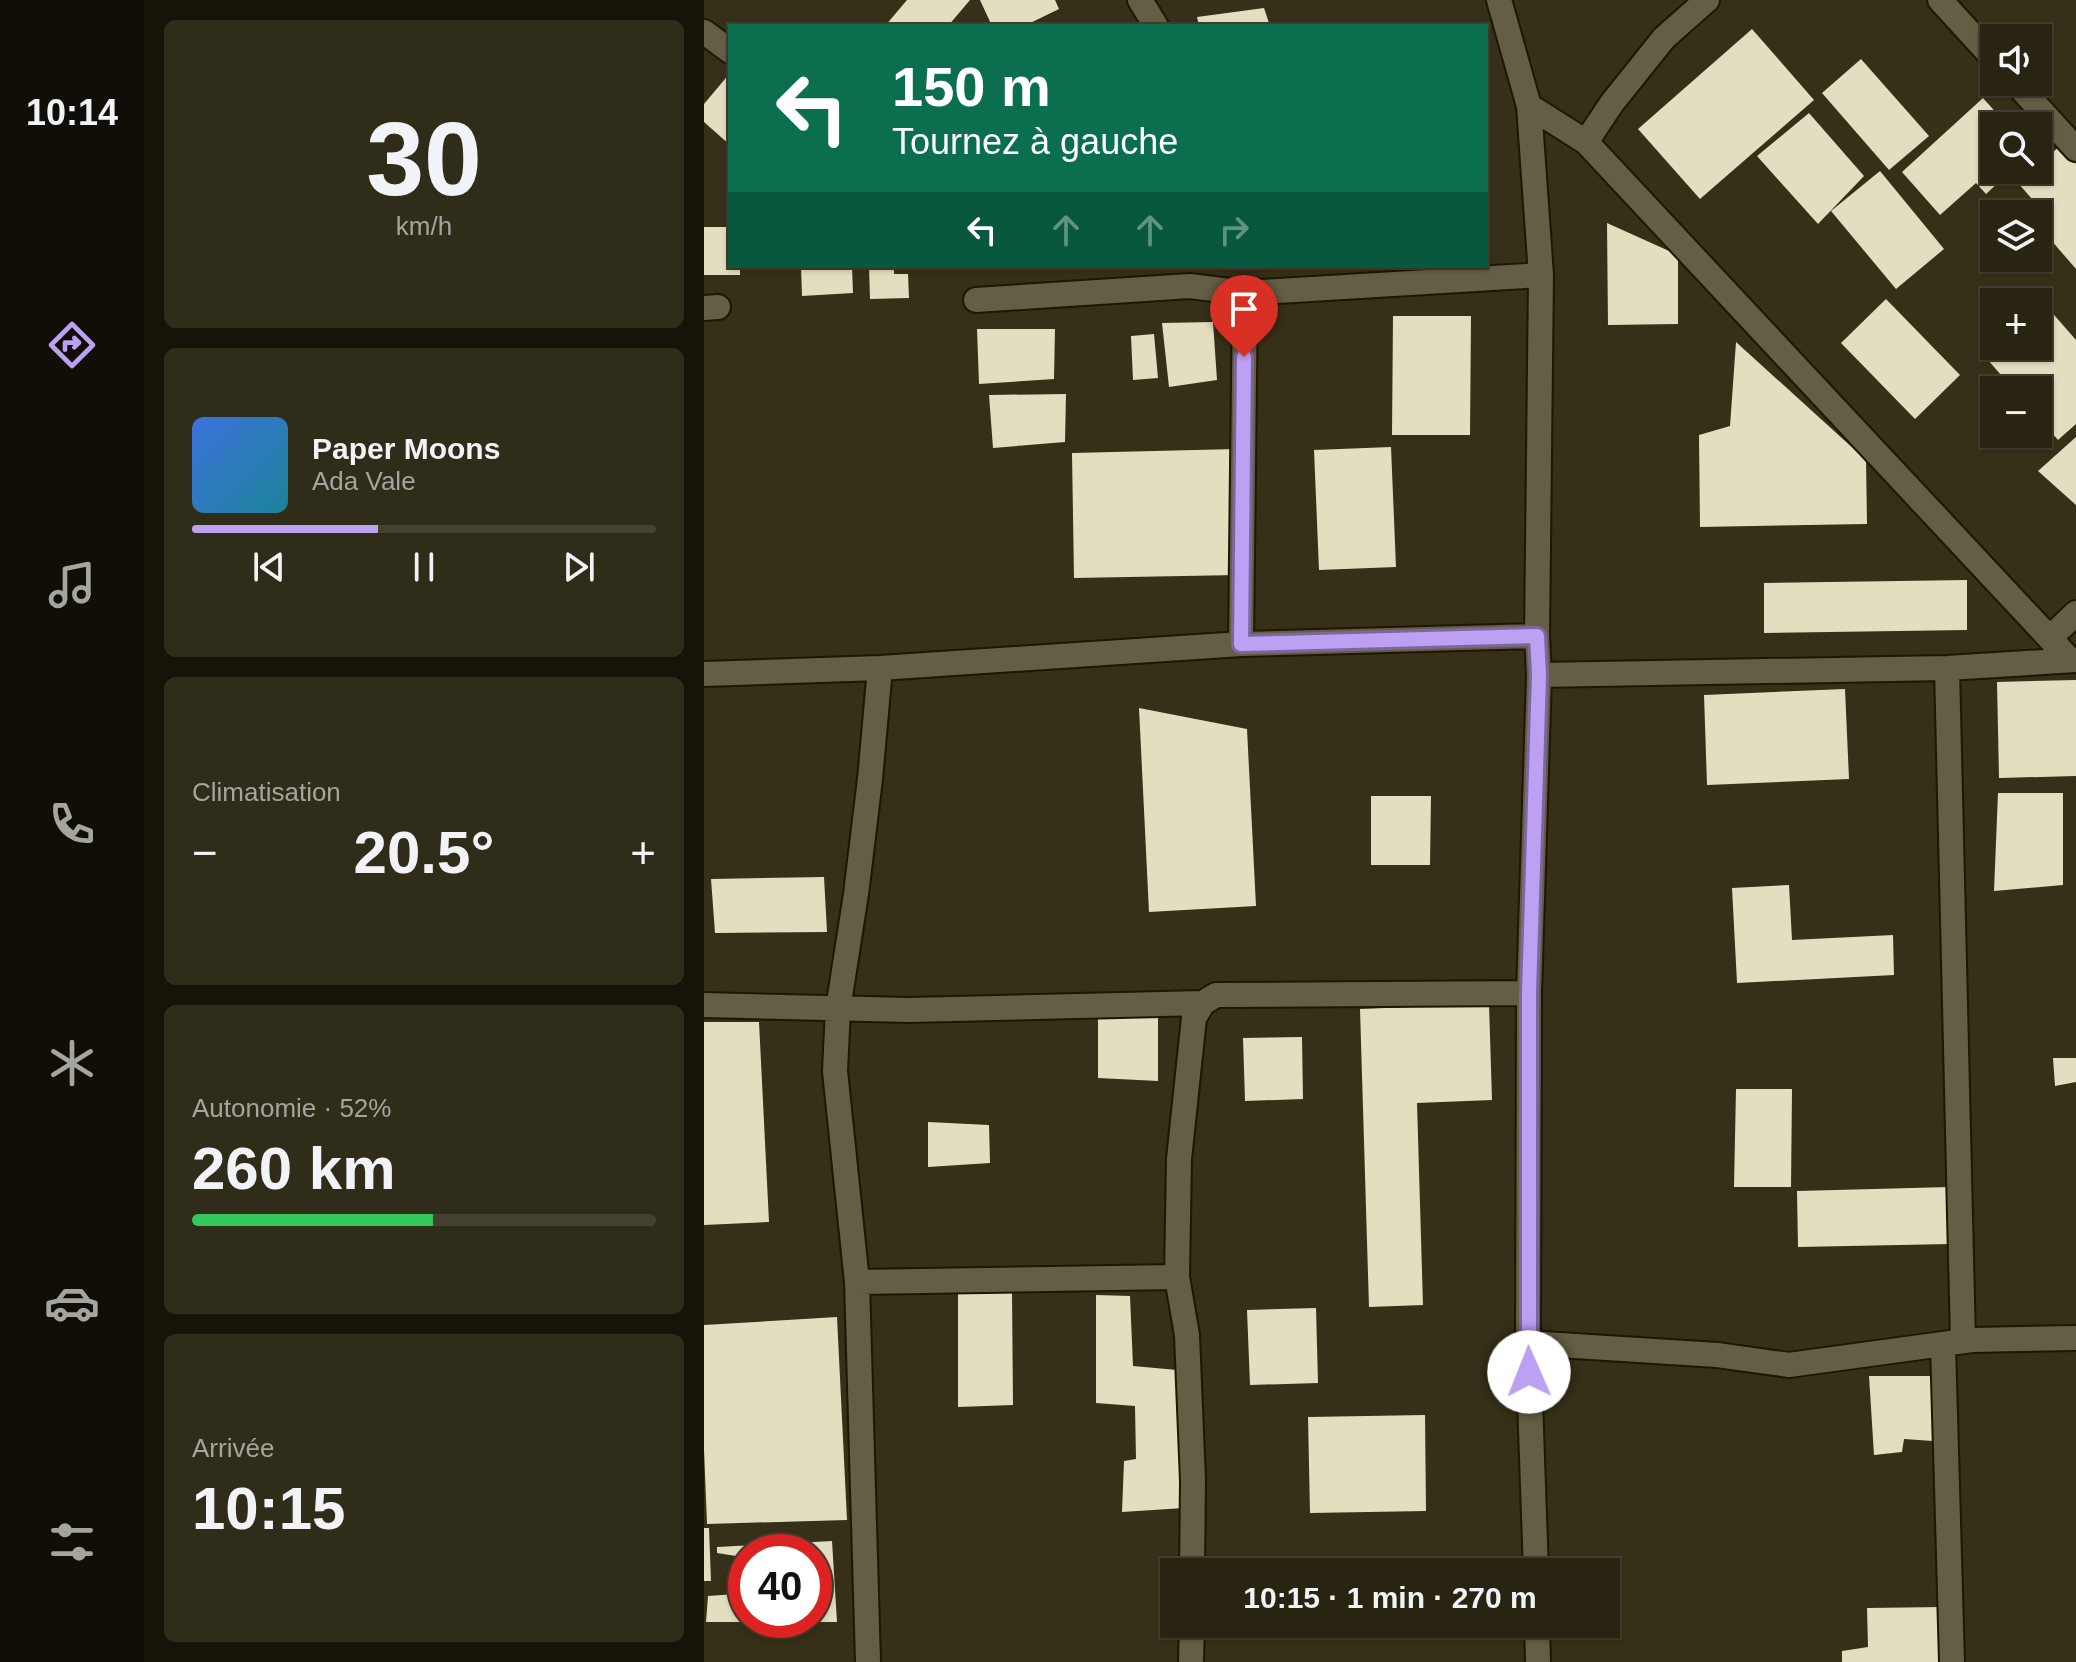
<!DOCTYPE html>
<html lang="fr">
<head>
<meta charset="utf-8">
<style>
	body { margin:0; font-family:Arial,sans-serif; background:#302c1a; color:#f1f3f6; height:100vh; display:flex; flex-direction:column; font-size:30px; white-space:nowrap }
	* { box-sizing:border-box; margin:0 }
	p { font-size:26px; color:#a5a49f }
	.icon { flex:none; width:44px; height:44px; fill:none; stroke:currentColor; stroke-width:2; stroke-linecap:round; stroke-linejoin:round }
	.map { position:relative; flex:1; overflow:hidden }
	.side { display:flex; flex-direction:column; gap:20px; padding:20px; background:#161409; width:560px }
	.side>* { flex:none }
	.banner { position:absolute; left:24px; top:24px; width:760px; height:244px; border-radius:0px; box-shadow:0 2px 6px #0004,0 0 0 2px #444131; background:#0b6e4f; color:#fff; overflow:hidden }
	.buttons { position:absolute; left:1276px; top:24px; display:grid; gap:16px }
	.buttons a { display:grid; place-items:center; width:72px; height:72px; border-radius:0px; background:#282411; box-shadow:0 2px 6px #0004,0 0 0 2px #444131; font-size:40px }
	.speed { position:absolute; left:24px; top:1534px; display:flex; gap:16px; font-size:40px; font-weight:700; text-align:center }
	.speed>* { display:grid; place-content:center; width:104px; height:104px; border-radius:50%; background:#282411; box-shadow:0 2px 6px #0004,0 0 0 2px #444131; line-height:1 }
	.speed .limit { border:12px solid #d22; background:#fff; color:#111 }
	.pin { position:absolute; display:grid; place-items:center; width:68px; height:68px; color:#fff; margin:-82px -34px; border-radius:50% 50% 50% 0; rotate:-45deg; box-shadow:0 0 8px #0007 }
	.pin .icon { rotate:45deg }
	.me { position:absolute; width:88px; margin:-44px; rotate:359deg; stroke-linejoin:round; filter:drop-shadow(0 0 6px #0008) }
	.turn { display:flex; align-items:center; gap:28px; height:168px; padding:0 32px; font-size:36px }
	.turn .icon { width:104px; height:104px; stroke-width:2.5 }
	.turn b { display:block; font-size:56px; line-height:68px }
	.lanes { display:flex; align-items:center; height:76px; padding:0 32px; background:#0003; justify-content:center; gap:40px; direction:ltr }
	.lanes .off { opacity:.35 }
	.big { font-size:60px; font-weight:800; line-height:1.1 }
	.side .widget { flex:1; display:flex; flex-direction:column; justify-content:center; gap:12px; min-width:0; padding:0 28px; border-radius:12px; background:#302c1a }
	.side .dial { align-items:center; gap:0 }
	.dial b { font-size:104px; line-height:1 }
	.song { display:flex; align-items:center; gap:24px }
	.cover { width:96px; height:96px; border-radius:12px; background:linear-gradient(135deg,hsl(220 70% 55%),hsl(190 70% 35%)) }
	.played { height:8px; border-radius:4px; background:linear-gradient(90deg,#bca0f2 40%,#444131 40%) }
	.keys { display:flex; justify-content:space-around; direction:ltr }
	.heat { display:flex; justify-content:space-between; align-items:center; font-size:44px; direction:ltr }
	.charge { height:12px; border-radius:6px; background:linear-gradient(90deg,#34c759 52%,#444131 0) }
	.trip { position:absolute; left:456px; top:1558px; width:460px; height:80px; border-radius:0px; background:#282411; box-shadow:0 2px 6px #0004,0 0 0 2px #444131; font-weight:800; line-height:80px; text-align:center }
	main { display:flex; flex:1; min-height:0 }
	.tabs { display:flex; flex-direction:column; width:144px; justify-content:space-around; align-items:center; background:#100e07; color:#a5a49f }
	.tabs .icon { width:56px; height:56px }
	.tabs .on { color:#bca0f2 }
	.tabs b { font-size:36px; color:#f1f3f6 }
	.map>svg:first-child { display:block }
	.building { fill:#e3dec0 }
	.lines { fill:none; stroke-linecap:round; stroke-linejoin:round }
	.minor-casing { stroke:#1c1801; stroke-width:28 }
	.minor { stroke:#635e44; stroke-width:24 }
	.route-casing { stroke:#7a689d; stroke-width:20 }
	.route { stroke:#bca0f2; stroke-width:14 }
</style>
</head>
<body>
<main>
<nav class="tabs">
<b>10:14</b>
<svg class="icon on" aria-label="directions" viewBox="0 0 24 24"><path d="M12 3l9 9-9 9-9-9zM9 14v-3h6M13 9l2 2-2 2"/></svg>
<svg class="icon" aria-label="music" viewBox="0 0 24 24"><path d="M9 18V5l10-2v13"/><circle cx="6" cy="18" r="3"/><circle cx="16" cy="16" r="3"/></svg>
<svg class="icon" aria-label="phone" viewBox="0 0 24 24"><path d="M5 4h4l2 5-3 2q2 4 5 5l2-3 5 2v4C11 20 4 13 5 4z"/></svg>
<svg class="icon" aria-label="climate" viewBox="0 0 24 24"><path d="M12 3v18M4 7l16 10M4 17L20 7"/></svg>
<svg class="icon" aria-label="car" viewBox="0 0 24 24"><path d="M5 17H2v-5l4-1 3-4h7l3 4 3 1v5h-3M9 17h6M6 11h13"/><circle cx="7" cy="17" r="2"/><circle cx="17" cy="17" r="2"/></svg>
<svg class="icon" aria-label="filters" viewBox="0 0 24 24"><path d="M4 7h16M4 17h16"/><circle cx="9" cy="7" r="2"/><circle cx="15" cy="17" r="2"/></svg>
</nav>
<section class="side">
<div class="widget dial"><b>30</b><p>km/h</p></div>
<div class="widget">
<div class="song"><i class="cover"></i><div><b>Paper Moons</b><p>Ada Vale</p></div></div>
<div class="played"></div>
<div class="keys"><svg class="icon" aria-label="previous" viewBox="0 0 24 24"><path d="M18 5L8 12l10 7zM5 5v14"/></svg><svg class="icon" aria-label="pause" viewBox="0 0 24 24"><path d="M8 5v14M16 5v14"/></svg><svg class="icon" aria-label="next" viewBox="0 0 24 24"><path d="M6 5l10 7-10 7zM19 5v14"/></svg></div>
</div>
<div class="widget"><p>Climatisation</p>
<div class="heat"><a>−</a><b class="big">20.5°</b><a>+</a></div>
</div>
<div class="widget"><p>Autonomie · 52%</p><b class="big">260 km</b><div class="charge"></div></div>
<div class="widget"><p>Arrivée</p><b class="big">10:15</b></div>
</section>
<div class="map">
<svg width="1372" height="1662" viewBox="0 0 1372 1662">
	<rect width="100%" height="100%" fill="#353017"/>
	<path class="building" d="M203 0H266L244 26H181Z
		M276 0H351L355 9 320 26H288Z
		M560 8 566 26H495L493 17Z
		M1048 29 1110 100 996 199 934 129Z
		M1157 59 1225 136 1185 170 1118 93Z
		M26 73V145L0 122V104Z
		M1279 98 1304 126H1290V170H1308L1282 194 1272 183 1236 215 1198 172Z
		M1105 113 1160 176 1114 224 1053 156Z
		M1356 146 1372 164V269L1340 232 1349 223 1314 183 1329 170H1334V165Z
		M1176 171 1240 249 1192 289 1127 211Z
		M903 223 974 255V324L904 325Z
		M0 227H26V266H36V275H0Z
		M97 266H148L149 293 98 296Z
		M165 266H190V274H204L205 298 166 299Z
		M1182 299 1256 375 1211 419 1137 343Z
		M1344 308 1372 340V424L1354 440 1334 417V390H1310L1284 360 1301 346H1334V317Z
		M689 316H767L766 435H688Z
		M509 322 513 380 465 387 458 323Z
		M273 329H351L350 379 275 384Z
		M450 334 454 378 429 380 427 336Z
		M1032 342 1162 460 1163 524 996 527 995 435 1026 426Z
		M362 394 361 442 289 448 285 395Z
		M1372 437V505L1334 471Z
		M687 447 692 567 615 570 610 450Z
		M532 449 534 575 370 578 368 453Z
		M1263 580V630L1060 633V583Z
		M1372 680V776L1295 778 1293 682Z
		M1141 689 1145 779 1003 785 1000 695Z
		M435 708 543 729 552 906 445 912Z
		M1294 793H1359V885L1290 891Z
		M667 796H727L726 865H667Z
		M120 877 123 932 11 933 7 879Z
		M1085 885 1088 940 1189 935 1190 975 1033 983 1028 888Z
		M785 1004 788 1100 713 1103 719 1305 665 1307 656 1009Z
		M454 1014V1081L394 1078V1016Z
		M0 1022H55L65 1222 0 1225Z
		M598 1037 599 1099 541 1101 539 1038Z
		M1349 1058H1372V1082L1351 1086Z
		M1032 1089H1088L1087 1187H1030Z
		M224 1122 285 1125 286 1163 224 1167Z
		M1245 1187 1246 1244 1094 1247 1093 1191Z
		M308 1292 309 1405 254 1407V1294Z
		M392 1295 426 1296 429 1366 473 1370 480 1508 418 1512 420 1461 432 1459 431 1406 392 1403Z
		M612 1308 614 1383 546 1385 543 1310Z
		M133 1317 143 1520 3 1524 0 1449V1325Z
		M1165 1376H1230L1229 1441 1200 1439 1198 1452 1170 1455Z
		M721 1415 722 1511 606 1513 604 1417Z
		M0 1528H5L7 1581H0Z
		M128 1541 133 1622H110V1552H42V1622H2L4 1596 32 1594V1556L13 1553V1547Z
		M1239 1607 1240 1662H1138V1651L1164 1647 1163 1608Z"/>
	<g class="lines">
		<g class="minor-casing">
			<path id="minor" d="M436 0 452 26
				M795 0 825 106 837 275 833 636 835 675 825 993 824 1343 832 1572
				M1236 0 1290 59
				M0 32 26 51
				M1311 82 1372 149
				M825 106 882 142 1366 660
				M882 142 908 103 960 38 1003 0
				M272 300 486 286 541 293 837 275
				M0 308 14 307
				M1346 638 1372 613
				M537 644 541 293
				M1243 668 1259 1341
				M0 674 176 668 537 644 833 636
				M835 675 1243 668 1372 660
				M0 1005 205 1010 499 1003
				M153 1282 473 1277
				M824 1343 1013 1355 1085 1365 1268 1340 1372 1338
				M1239 1344 1248 1662
				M488 1572 489 1481 483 1335 473 1277 475 1159 490 1018 499 1003 512 995 825 993
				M833 1624 834 1662
				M164 1662 153 1282 131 1071 134 1009 152 894 166 779 176 668
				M487 1662 488 1624"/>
		</g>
		<use href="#minor" class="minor"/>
	</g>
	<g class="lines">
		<g class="route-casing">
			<path id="route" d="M540 357 537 644 833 636 835 675 825 993V1372"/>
		</g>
		<use href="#route" class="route"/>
	</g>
</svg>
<div class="buttons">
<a><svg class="icon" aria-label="sound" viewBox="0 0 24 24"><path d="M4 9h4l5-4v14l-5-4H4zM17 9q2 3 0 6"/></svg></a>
<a><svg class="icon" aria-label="search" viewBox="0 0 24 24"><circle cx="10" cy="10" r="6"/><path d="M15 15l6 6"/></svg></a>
<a><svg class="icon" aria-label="layers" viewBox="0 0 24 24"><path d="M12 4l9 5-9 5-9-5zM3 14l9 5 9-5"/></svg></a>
<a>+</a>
<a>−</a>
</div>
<div class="speed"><div class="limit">40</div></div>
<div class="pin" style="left:540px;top:357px;background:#d93025"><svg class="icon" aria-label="arrive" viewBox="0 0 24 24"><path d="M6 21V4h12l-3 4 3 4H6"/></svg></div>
<svg class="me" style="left:825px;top:1372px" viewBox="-20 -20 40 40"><circle r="19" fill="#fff"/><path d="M0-13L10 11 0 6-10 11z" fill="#bca0f2"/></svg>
<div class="trip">10:15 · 1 min · 270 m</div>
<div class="banner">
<div class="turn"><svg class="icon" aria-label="left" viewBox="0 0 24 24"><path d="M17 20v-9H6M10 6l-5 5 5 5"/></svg><div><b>150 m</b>Tournez à gauche</div></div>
<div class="lanes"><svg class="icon" aria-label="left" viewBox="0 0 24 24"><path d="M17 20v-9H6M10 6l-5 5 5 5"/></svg><svg class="icon off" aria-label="ahead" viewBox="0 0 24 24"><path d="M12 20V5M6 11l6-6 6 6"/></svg><svg class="icon off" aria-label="ahead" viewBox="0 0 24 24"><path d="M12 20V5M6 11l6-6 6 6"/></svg><svg class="icon off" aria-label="right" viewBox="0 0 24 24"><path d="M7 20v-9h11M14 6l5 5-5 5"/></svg></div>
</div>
</div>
</main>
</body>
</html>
